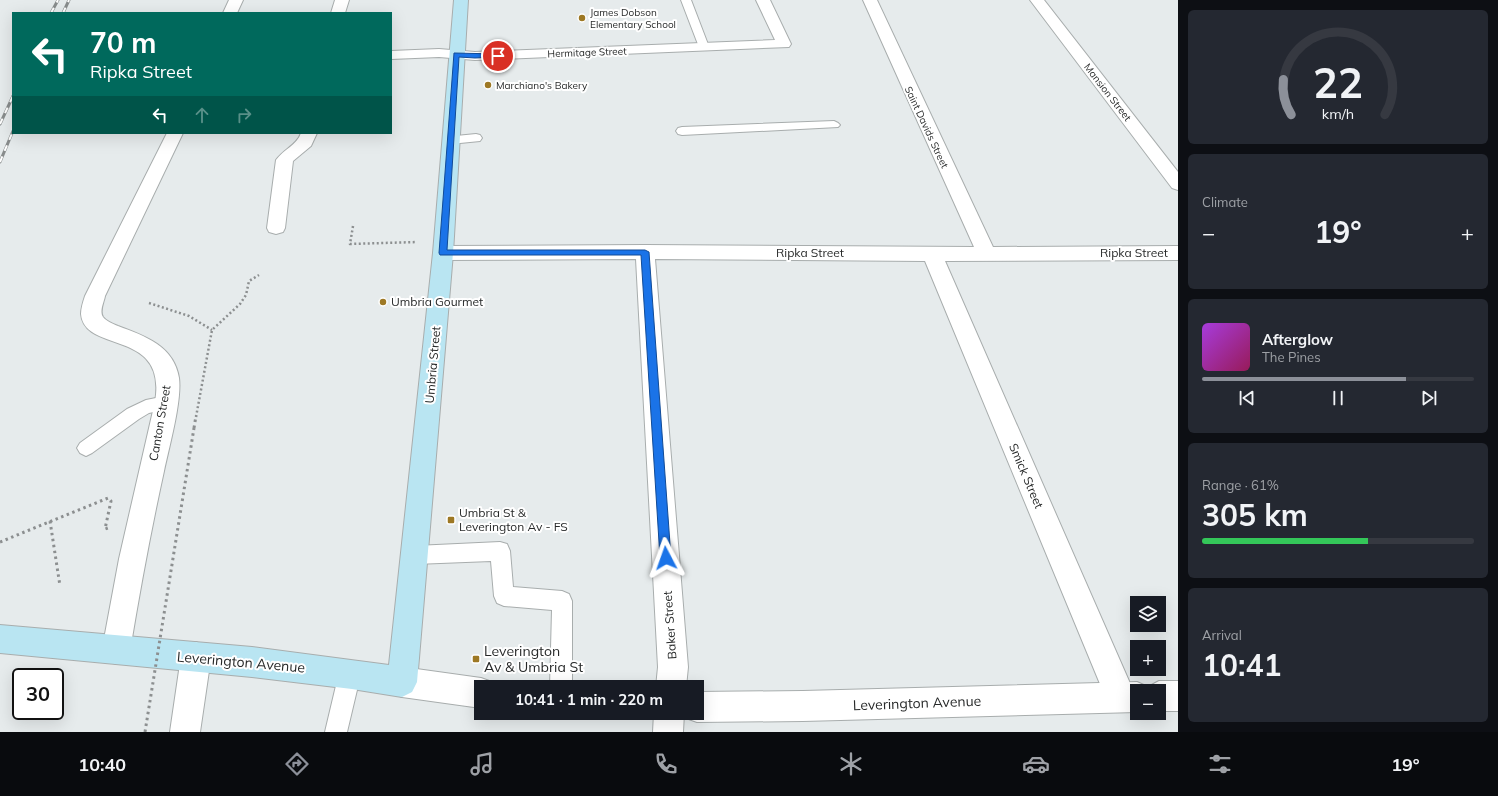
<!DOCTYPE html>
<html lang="en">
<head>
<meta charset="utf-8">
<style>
	body { margin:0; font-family:Mulish,sans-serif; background:#242831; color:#f1f3f6; height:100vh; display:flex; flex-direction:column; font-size:15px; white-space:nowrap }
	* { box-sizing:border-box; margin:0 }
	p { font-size:13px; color:#9ea1a6 }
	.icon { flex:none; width:22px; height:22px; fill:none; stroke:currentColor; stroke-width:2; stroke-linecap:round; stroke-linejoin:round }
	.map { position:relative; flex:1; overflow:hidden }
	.panel { display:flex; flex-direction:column; gap:10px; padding:10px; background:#0d0f14; width:320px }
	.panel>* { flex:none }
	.banner { position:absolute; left:12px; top:12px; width:380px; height:122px; border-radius:0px; box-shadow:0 4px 16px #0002; background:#00695c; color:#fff; overflow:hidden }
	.tools { position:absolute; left:1130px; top:596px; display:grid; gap:8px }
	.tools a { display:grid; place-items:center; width:36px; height:36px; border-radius:0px; background:#171b24; box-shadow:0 4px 16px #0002; font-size:20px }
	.speed { position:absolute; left:12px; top:668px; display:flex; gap:8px; font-size:20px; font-weight:700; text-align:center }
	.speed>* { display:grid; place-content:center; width:52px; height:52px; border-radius:50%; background:#171b24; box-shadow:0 4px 16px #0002; line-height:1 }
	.speed .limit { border:2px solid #111; border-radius:6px; background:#fff; color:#111 }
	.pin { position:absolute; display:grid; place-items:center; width:34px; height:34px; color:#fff; margin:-17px; border:2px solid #fff; border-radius:50%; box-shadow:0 1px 4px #0007 }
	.me { position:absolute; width:44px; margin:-22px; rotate:356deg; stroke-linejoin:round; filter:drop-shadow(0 0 3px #0008) }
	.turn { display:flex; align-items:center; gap:14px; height:84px; padding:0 12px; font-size:18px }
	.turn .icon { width:52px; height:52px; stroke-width:2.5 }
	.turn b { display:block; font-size:28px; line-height:34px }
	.lanes { display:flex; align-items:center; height:38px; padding:0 12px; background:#0003; justify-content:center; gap:20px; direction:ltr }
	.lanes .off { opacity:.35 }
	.big { font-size:30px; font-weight:700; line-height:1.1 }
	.panel .widget { flex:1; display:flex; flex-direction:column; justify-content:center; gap:6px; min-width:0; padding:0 14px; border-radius:6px; background:#242831 }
	.panel .dial { align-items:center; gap:0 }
	.dial svg { height:104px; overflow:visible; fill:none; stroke:#363941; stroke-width:7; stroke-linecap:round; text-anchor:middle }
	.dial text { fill:#f1f3f6; stroke:none }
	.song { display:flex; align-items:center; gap:12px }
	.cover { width:48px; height:48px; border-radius:6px; background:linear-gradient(135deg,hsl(280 70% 55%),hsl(330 70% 35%)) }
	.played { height:4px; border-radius:2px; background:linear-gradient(90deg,#8c9099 75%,#363941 75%) }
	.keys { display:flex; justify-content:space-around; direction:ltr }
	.heat { display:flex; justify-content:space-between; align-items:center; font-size:22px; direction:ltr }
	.charge { height:6px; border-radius:3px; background:linear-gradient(90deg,#34c759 61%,#363941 0) }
	.trip { position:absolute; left:474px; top:680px; width:230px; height:40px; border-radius:0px; background:#171b24; box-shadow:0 4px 16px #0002; font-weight:700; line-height:40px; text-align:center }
	.menu { display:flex; height:64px; justify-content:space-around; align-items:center; background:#090b0e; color:#9ea1a6 }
	.menu .icon { width:28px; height:28px }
	.menu .selected { color:#8c9099 }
	.menu b { font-size:18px; color:#f1f3f6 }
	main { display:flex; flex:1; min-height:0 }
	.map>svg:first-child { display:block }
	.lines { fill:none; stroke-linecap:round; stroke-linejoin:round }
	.service-casing { stroke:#a8adad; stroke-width:2 }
	.minor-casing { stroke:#a8adad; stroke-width:2 }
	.tertiary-casing { stroke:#a8adad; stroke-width:2 }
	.secondary-casing { stroke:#a8adad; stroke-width:2 }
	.path-far1 { stroke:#8c8f90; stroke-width:2.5; stroke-dasharray:2 2.5; stroke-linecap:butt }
	.path { stroke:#8c8f90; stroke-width:3; stroke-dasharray:2.5 3.5; stroke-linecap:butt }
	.service { fill:#fff; fill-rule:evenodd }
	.minor { fill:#fff; fill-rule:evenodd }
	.tertiary { fill:#fff; fill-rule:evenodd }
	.secondary { fill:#b9e5f2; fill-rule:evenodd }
	.rail-casing { stroke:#888c8c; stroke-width:3 }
	.rail { stroke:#fff; stroke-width:2; stroke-dasharray:6; stroke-linecap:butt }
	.path-bridge { stroke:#8c8f90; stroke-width:3; stroke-dasharray:2.5 3.5; stroke-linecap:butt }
	.route { fill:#1a73e8; stroke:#114b97 }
	.poi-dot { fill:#9d7824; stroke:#fff; stroke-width:1.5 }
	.labels { text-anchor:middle; stroke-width:4; stroke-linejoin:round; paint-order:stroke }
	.far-poi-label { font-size:10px; fill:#272929; stroke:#fff; text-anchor:start }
	.far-street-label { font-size:10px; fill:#272929; stroke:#fff }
	.street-label { font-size:12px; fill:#272929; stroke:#fff }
	.poi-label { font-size:12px; fill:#272929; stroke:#fff; text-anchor:start }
	.near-poi-label { font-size:14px; fill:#272929; stroke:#fff; text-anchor:start }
	.near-street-label { font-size:14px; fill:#272929; stroke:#fff }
</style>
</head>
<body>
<main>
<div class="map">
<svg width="1178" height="732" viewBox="0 0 1178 732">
	<rect width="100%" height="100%" fill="#e6ebec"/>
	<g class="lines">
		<g class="service-casing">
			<path id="service" d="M681 0H691L709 47 708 49H700L699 47Z
				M834 121 838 123 840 125 838 127 682 135 678 134 676 131 678 128 682 127Z
				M476 134 480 135 482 138 480 141 450 144 446 143 444 140 446 137Z
				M166 396 172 398 174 403 172 408 149 413 139 419 92 453 86 456 80 453 77 448 80 443 127 409 146 400Z
				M500 542 507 544 510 551 513 587 562 591 569 594 572 601V687H550L552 610 504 606 497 603 494 596 491 561 415 564 408 562 405 555 408 548 415 546Z
				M350 662 358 665 361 673 347 732H325L339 673 342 665Z"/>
		</g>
		<g class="minor-casing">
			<path id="minor" d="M229 0H243L237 13H223Z
				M335 0H349L345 13H331Z
				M756 0H770L791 44 789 47 475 60 439 57 391 59V51L439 49 475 52 775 40Z
				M863 0H877L993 247 1178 246V260L945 261 1136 697 1132 708 1121 712 1110 708 925 261 655 259 688 667 686 687H656L658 667 636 259 443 260 436 258 433 253 436 248 443 246 645 245 974 247Z
				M1030 0H1044L1178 172V190L1172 188Z
				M167 133H183L105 296C104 302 99 311 103 317 106 321 113 324 118 326 145 336 174 346 179 378 182 401 169 447 164 471 151 530 140 590 130 650L126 660 116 664 106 660 102 650 119 559 155 402C168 328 84 354 81 314 81 308 83 302 85 296Z
				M301 133H317L311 146 293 161 285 228 283 232 276 234 269 232 267 228 276 160C284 149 297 145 301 133Z
				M196 642 206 647 211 657 200 732H170L181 657 186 647Z
				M654 713H684L683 732H653Z"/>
		</g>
		<g class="tertiary-casing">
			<path id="tertiary" d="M402 667 481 678 492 682 493 687H481V708L402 697 392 692 387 682 392 672Z
				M1159 681H1178V711H1159V691H1137V712L803 721 697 722 686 718 684 713H697V692L803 691 1137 682 1148 687Z"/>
		</g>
		<g class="secondary-casing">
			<path id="secondary" d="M454 0H468L453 253 417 682 412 692 402 697 352 689 252 677 0 653V625L252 647 389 665 433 253Z"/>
		</g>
		<path class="path-far1" d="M353 226 350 244 417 242
			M149 303 189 316 212 330
			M196 417 212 330 240 304 246 295 249 281 259 275"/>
		<path class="path" d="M194 428 196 416
			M50 521 60 586
			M0 542 108 498 111 501 105 529 108 528"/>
		<use href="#service" class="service"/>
		<use href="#minor" class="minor"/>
		<use href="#tertiary" class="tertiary"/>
		<use href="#secondary" class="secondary"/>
		<g class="rail-casing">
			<path id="rail" d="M51 13 58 0
				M63 13 69 0
				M0 124 13 96
				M0 162 13 131"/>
		</g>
		<use href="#rail" class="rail"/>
		<path class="path-bridge" d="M145 732 194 428"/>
	</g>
	<path class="route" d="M454 53 498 54 501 56 498 57 475 58 459 57 447 250H645L649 252 671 558 670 562 666 563 662 562 660 558 641 255H440L439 253Z"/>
	<g class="poi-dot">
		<circle cx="582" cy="18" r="4"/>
		<circle cx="488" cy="85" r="4"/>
		<circle cx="383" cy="302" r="4"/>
		<rect x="447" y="516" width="8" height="8" rx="2"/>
		<rect x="472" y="655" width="8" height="8" rx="2"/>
	</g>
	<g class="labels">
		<g class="far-poi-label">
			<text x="590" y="16">James Dobson<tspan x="590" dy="12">Elementary School</tspan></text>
			<text x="496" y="89">Marchiano's Bakery</text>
		</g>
		<g class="far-street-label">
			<text transform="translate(587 52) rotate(-2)" y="4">Hermitage Street</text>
			<text transform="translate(1108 92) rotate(52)" y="4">Mansion Street</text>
			<text transform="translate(927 127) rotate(65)" y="4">Saint Davids Street</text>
		</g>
		<g class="street-label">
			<text x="810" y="257">Ripka Street</text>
			<text x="1134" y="257">Ripka Street</text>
			<text transform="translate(433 365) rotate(-85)" y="4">Umbria Street</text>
			<text transform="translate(160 423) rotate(-80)" y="4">Canton Street</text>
			<text transform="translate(1026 476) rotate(67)" y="4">Smick Street</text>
			<text transform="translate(670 625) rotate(-94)" y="4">Baker Street</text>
		</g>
		<g class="poi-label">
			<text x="391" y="306">Umbria Gourmet</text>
			<text x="459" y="517">Umbria St &amp;<tspan x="459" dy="14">Leverington Av - FS</tspan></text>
		</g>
		<g class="near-poi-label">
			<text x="484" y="656">Leverington<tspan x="484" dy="16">Av &amp; Umbria St</tspan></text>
		</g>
		<g class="near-street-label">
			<text transform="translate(241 662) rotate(5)" y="5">Leverington Avenue</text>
			<text transform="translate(917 703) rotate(-2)" y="5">Leverington Avenue</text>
		</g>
	</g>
</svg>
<div class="tools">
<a><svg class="icon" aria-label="layers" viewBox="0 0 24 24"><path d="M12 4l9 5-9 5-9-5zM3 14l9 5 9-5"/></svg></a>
<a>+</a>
<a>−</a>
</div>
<div class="speed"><div class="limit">30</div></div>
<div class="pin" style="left:498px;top:56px;background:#d93025"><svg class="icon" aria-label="arrive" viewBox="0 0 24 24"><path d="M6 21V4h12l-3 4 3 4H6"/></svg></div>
<svg class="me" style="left:666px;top:558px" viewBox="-20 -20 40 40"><path d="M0-17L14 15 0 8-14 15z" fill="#1a73e8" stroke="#fff" stroke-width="4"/></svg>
<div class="trip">10:41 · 1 min · 220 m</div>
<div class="banner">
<div class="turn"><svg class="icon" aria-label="left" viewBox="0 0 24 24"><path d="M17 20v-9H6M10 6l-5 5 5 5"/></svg><div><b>70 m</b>Ripka Street</div></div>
<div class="lanes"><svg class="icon" aria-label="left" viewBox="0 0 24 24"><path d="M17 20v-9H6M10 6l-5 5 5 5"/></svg><svg class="icon off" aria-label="ahead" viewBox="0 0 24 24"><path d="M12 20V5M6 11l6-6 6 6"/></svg><svg class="icon off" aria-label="right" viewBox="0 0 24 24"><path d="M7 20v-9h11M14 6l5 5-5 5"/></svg></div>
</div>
</div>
<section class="panel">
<div class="widget dial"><svg viewBox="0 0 100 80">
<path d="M14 69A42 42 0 1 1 86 69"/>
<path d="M14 69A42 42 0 0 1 8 42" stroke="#8c9099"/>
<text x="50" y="56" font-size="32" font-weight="700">22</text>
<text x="50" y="72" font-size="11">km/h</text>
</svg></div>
<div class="widget"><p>Climate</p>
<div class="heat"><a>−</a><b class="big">19°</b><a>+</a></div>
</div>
<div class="widget">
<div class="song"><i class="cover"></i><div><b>Afterglow</b><p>The Pines</p></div></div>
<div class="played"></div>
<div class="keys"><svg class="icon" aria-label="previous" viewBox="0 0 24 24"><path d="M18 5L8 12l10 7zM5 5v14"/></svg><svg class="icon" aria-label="pause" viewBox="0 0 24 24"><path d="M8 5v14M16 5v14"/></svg><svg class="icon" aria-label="next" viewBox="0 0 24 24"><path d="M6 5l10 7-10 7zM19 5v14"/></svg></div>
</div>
<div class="widget"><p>Range · 61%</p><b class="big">305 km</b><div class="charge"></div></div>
<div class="widget"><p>Arrival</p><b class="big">10:41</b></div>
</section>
</main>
<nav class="menu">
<b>10:40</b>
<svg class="icon selected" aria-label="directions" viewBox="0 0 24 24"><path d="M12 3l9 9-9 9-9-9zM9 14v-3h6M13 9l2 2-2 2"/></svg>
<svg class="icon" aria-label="music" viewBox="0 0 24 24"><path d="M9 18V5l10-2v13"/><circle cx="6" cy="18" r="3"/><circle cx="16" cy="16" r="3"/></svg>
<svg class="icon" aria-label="phone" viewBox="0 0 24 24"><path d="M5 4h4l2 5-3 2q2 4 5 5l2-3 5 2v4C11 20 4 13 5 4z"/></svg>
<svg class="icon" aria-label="climate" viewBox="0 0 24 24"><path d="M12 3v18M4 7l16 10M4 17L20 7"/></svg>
<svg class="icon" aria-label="car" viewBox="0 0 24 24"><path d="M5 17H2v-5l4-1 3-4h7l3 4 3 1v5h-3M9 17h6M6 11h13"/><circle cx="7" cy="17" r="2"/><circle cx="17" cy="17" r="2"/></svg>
<svg class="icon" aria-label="filters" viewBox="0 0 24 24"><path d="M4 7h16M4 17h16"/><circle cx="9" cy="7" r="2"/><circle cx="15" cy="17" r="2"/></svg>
<b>19°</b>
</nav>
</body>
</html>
